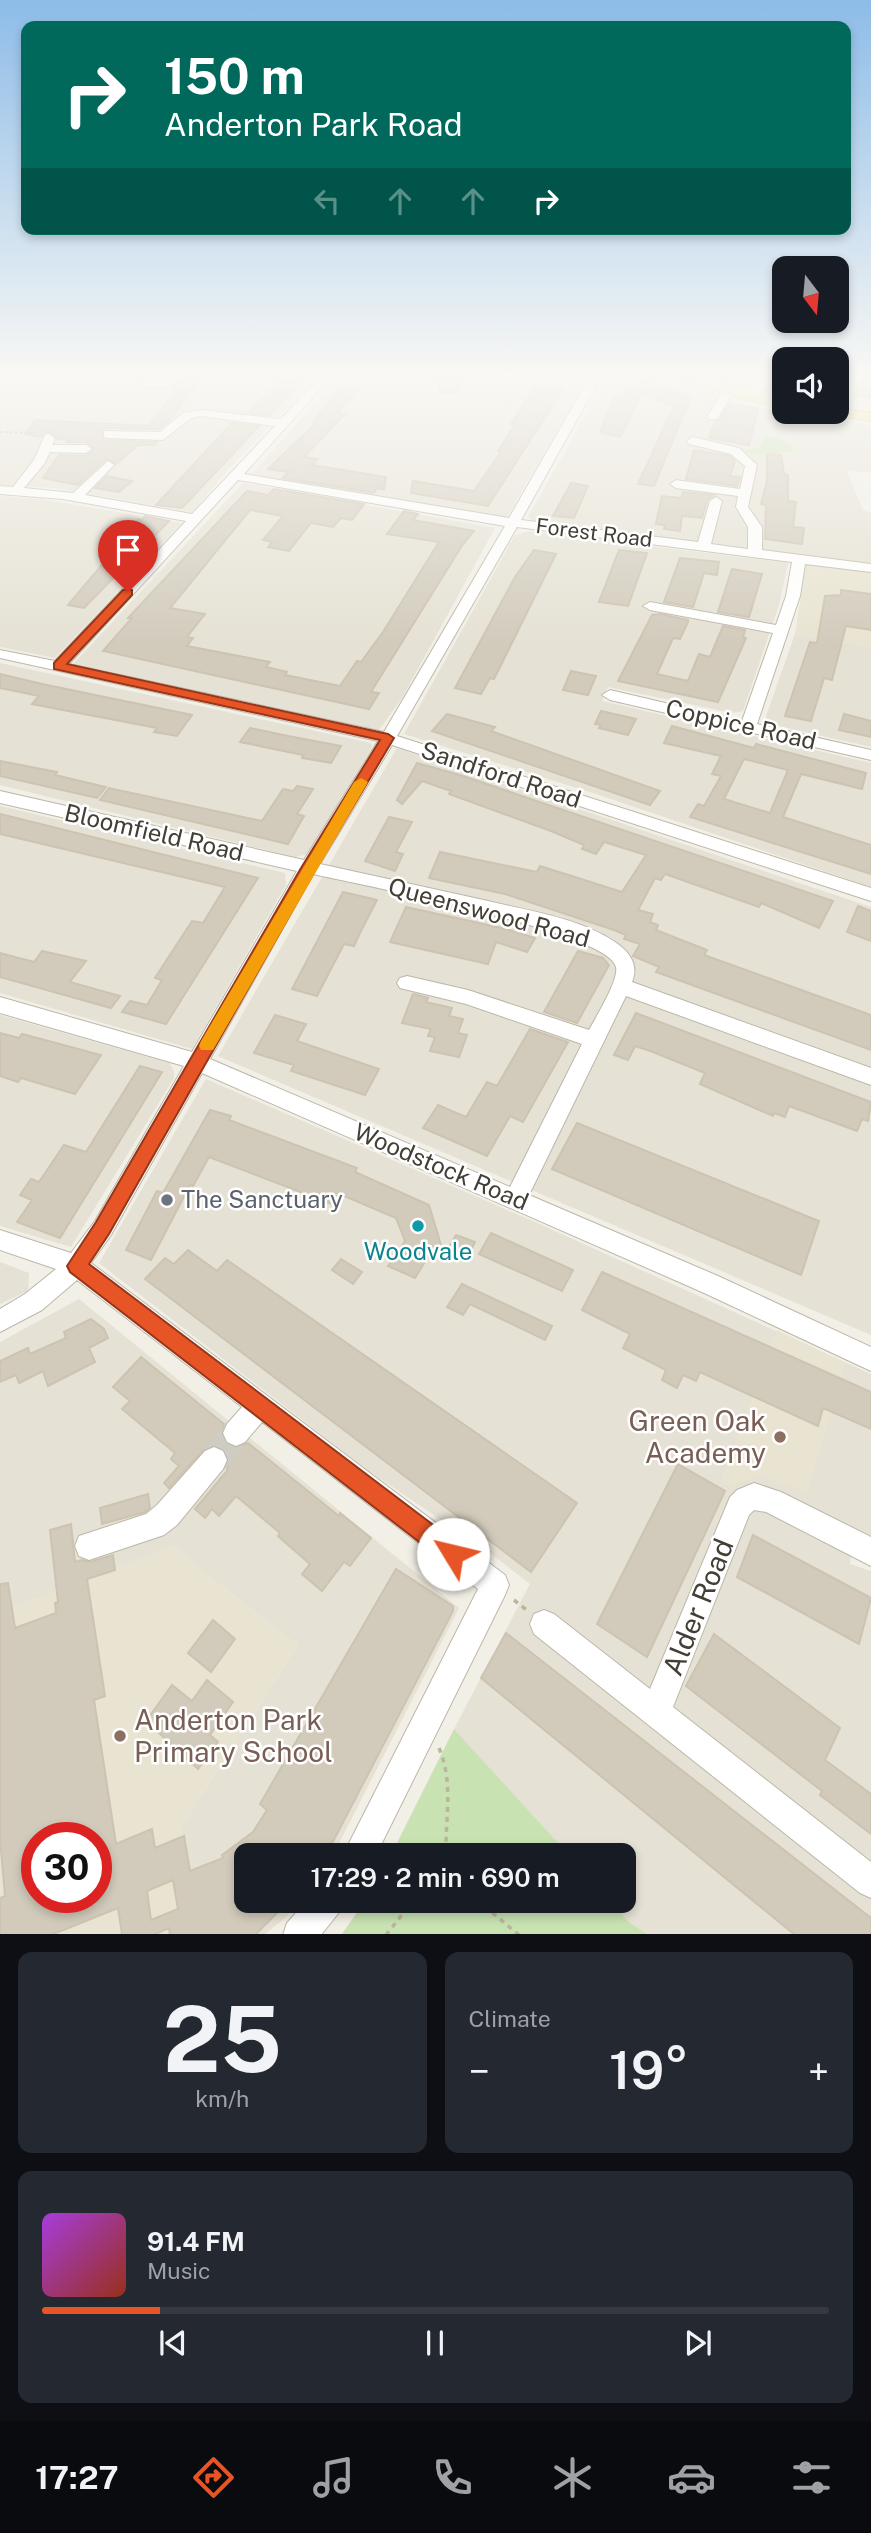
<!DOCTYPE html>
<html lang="en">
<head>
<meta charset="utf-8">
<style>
	body { margin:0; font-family:"Public Sans",sans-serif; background:#242831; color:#f1f3f6; height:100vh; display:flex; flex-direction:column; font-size:26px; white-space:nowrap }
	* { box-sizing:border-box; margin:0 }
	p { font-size:23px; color:#9ea1a6 }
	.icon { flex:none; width:38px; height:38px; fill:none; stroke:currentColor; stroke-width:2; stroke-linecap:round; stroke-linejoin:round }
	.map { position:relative; height:1934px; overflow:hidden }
	.side { display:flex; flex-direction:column; gap:18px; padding:18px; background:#0d0f14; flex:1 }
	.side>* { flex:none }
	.top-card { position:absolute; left:21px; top:21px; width:830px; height:214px; border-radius:14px; box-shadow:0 4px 10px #0003; background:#00695c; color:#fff; overflow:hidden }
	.needle { width:46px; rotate:164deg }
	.controls { position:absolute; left:772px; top:256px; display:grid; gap:14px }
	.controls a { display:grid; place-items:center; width:77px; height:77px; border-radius:14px; background:#171b24; box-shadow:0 4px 10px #0003; font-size:35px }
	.speed { position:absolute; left:21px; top:1822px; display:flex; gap:14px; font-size:35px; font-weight:700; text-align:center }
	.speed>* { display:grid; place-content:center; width:91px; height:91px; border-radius:50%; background:#171b24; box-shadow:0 4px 10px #0003; line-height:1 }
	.speed .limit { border:10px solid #d22; background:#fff; color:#111 }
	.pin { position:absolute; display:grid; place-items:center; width:60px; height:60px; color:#fff; margin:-72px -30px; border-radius:50% 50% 50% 0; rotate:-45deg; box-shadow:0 0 7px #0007 }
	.pin .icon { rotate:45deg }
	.me { position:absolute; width:77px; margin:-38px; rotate:306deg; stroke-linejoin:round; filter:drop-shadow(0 0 5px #0008) }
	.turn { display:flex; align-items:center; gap:24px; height:147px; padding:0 28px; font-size:32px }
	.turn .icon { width:91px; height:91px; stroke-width:2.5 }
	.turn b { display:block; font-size:49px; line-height:60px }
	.lanes { display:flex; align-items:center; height:66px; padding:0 28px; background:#0003; justify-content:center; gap:35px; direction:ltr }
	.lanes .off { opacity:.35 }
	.big { font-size:52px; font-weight:600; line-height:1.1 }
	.side .widget { flex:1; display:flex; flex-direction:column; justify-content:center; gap:10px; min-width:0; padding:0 24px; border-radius:14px; background:#242831 }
	.side .dial { align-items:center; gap:0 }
	.dial b { font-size:91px; line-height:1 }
	.song { display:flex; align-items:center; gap:21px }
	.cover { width:84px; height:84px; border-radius:10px; background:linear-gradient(135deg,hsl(280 70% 55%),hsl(10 70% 35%)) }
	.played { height:7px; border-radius:4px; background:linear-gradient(90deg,#e75527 15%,#363941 15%) }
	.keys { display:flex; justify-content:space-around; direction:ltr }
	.heat { display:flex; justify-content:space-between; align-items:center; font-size:38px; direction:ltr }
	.side .tiles { flex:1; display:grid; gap:18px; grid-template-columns:1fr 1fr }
	.widget:last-child { grid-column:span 2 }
	.trip { position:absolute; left:234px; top:1843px; width:402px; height:70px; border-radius:14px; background:#171b24; box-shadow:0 4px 10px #0003; font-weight:600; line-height:70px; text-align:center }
	.menu { display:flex; height:112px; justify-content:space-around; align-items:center; background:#090b0e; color:#9ea1a6 }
	.menu .icon { width:49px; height:49px }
	.menu .active { color:#e75527 }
	.menu b { font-size:32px; color:#f1f3f6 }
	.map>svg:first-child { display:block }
	.residential { fill:#e5e1d4 }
	.education { fill:#e9e4d1; fill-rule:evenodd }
	.green { fill:#c8e2b2 }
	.building { fill:#d2cbbc; stroke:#ccc3b0; stroke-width:2; fill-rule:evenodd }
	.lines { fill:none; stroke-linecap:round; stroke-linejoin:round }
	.minor-tunnel { stroke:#ceccc3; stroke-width:29; stroke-dasharray:29 14; stroke-linecap:butt }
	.minor-casing { stroke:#bcb7a9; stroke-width:2 }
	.major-casing { stroke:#d9c26c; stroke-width:2 }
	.path-far1 { stroke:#bcb49c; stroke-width:2; stroke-dasharray:2.5 2.5; stroke-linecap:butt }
	.path { stroke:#bcb49c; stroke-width:3.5; stroke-dasharray:5 5; stroke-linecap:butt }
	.minor { fill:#fff; fill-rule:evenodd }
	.major { fill:#f5e39b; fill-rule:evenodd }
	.route { fill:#e75527; stroke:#963719; stroke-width:2 }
	.slow { fill:#f59e0b }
	.worship-dot { fill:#6b7280; stroke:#fff; stroke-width:2.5 }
	.culture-dot { fill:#0f9aa8; stroke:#fff; stroke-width:2.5 }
	.education-dot { fill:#8d6e63; stroke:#fff; stroke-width:2.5 }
	.labels { text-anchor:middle; stroke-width:5; stroke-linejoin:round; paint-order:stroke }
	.far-street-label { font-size:21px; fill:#433f36; stroke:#fff }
	.street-label { font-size:24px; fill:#433f36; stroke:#fff }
	.worship-label { font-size:24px; fill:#5b616d; stroke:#fff; text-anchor:start }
	.culture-label { font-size:24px; fill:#0d838f; stroke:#fff }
	.near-education-label { font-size:28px; fill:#785e54; stroke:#fff; text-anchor:end }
	.near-street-label { font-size:28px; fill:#433f36; stroke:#fff }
</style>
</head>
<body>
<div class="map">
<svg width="871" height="1935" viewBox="0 0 871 1935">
	<rect width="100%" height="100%" fill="#f1efe6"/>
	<path class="residential" d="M0 375H319L229 469 192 512 54 488 0 485Z
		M340 375H590L507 517 251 475Z
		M608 375H667L731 400 762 408 871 425V472L847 471 863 510 871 513V563L533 521 528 517Z
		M692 375H784V398L731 388Z
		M837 375H871V410L837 406Z
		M243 483 495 528 402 698 379 730 73 664Z
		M0 496 41 499 182 523 55 658 0 647Z
		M529 531 788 563 779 605 743 711 732 713 608 687 602 701 871 763V887L596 794 404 734 515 535Z
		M795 634 871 647V747L774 725 768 721 766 716Z
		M0 663 371 743 372 747 308 854 295 857 0 785Z
		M397 748 871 907V1335L218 1056Z
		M0 806 285 873 286 885 192 1049 0 993Z
		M0 1015 169 1063 174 1071V1078L71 1247 0 1226Z
		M206 1079 535 1222 871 1374V1536L854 1528 850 1564 871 1571V1934L646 1935 629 1922 609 1901 625 1900V1855H568L454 1729 530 1584 490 1553 366 1469 99 1263Z
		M0 1262 29 1273 28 1291 0 1304Z
		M79 1299 459 1608 333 1855H247V1900L299 1901 286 1917 264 1935 202 1934 181 1827 298 1645 212 1579 175 1546 0 1612V1342Z"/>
	<path class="education" d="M806 564 871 572V647L795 634Z
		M777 1330 845 1363 807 1493 760 1475 730 1487 720 1482Z
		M175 1546 212 1579 298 1645 181 1827 202 1934 0 1935V1612ZM37 1838H96V1897H37Z"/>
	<path class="green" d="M765 437C777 438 789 438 794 451L751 455 745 451 760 447Z
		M454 1729 569 1855H391Z
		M365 1901H609L629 1922 646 1934H342Z"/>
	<path class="building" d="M184 375H203L169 421 159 429 104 428 101 431 103 440 157 442 155 445H138L116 464 106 459 78 485 43 478 59 455 86 456 94 448 86 442H67L69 440 57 439 50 432H44L41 437 25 434 35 420 148 426 175 392 172 391 177 386H173Z
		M440 375H458V393H439Z
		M865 375H871V398L853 395Z
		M649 379 648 383 691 396 654 486 638 484 674 406 642 394 620 437 600 432 614 398Z
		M281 381 300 384 269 415 248 413Z
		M536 385 563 389 488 506 411 493 413 481 474 491 501 452 498 451 515 424H511Z
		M342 387 359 389 337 413 345 414 304 457 318 459 312 465 386 477 384 489 377 488 374 493 283 478 288 472 268 469 316 423 313 422Z
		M729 404 758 408 749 445 709 438 715 422 719 420Z
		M232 423 259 426 182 508 156 505Z
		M694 450 730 456 735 461 730 476 740 477 737 486 686 479Z
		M767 454 781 455 784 474 788 475V501L796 502 793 527 804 528 802 544 765 539 766 505 761 504 767 481Z
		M107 476 132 481 119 492 95 488Z
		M571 483 588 486 574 518 553 516Z
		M274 489 364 504 352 520 341 518 333 527 311 523 289 551 268 547 272 542 263 540 283 516 250 510 170 608 205 614 187 637 193 638 187 646 270 662 266 667 287 672 285 675 340 686 357 661 361 662 383 632 439 542 387 534 404 511 418 514 413 520 474 531 463 544 371 692 379 693 369 709 103 651 132 618H128L247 491 268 495Z
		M683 492 714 495 707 500 702 518 682 516 680 531 664 529 665 525 656 524 662 496 681 498Z
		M145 516 169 521 84 608 68 605 111 554 104 553 138 519 142 520Z
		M534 550 556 554 494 679 490 678 481 694 455 688 515 577Z
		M619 550 647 553 628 606 599 602Z
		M680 558 719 562 717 575 704 573 693 607 664 602Z
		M732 569 762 574 749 617 718 612Z
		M841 590 871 594V630L846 626 832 680 824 678 811 721 785 716 810 642 817 643 825 596 841 595Z
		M660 614 688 620V622L680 639 673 638 657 674 688 681 699 654 710 657 723 626 745 630 743 638H746L718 702 618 681 652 615Z
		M571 671 596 676 588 695 563 690Z
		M0 674 42 684 192 715 177 736 154 732 157 728 32 704 39 696 0 688Z
		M601 711 636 719 628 735 599 728 601 725 595 724Z
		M447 714 495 727 491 731 660 791 650 805 432 731Z
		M844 714 871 721V737L839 730Z
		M672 726 754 748 756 744 866 773 862 789 801 774 783 817 871 845V874L690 817 698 804 704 806 721 776 712 774 721 756 664 743ZM744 759 788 770 770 813 724 799Z
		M250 728 288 736 341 746 331 763 302 758 303 755 240 742Z
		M0 761 57 772 55 775 106 787 97 798 0 776Z
		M417 763 463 776 833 901 819 928 761 903 759 907 665 874 661 880 655 878 638 910 653 914 650 922 658 925 656 930 707 950 704 955 871 1015V1050L656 972 659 967 633 956 640 944 624 939 626 935 614 930 505 894 429 878 440 852 537 872 540 866 622 892 646 855 604 842 596 854 582 849 584 845 551 831 449 794 451 791 422 781 402 804 397 800Z
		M297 786 313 789 297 814 304 816 288 844 100 800 109 788 262 821 283 789 293 791Z
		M0 814 258 878 166 1024 122 1012 130 1001 147 1005 162 980 155 978 192 921 203 923 225 887 0 834Z
		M389 817 412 822 396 852 403 854 395 871 365 861Z
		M343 892 377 900 359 935 354 946 344 944 317 996 292 989Z
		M858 906 871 911V941L847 932Z
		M406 907 506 929 535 938 527 952 496 942 488 964 390 942Z
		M42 951 86 961 70 982 120 996 111 1008 0 977V953L34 962Z
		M578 951 603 958 609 965 577 1023 544 1012Z
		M413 994 428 998 426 1002 452 1008 449 1016 463 1019 458 1033 467 1035 459 1057 430 1051 435 1037 428 1036 431 1029 402 1023Z
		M636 1013 871 1102 868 1121 862 1119 857 1131 789 1106 785 1117 774 1113 773 1116 700 1084 705 1073 653 1052 635 1046 628 1060 614 1055Z
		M275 1015 306 1024 297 1041 379 1069 365 1095 291 1071 294 1065 254 1053Z
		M530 1029 568 1042 523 1122 510 1116 487 1156 423 1128 438 1105 466 1117 487 1082 497 1086Z
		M0 1033 19 1038 22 1034 101 1055 75 1094 21 1078 18 1082 0 1076Z
		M140 1066 162 1072 60 1238 17 1222 32 1200 20 1195 31 1179 39 1182 64 1145 86 1152Z
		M210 1110 231 1116 229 1120 357 1168 355 1172 429 1205 443 1252 434 1247 415 1278 388 1266 405 1241 396 1218 342 1195 337 1206 209 1157 193 1186 190 1185 151 1260 126 1250 157 1191 163 1193Z
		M577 1123 819 1221 801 1275 552 1169Z
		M491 1233 573 1270 562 1291 479 1254Z
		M456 1235 475 1242 465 1262 446 1253Z
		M188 1250 217 1271 227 1260 577 1503 531 1572 145 1279 165 1258 174 1264Z
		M341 1259 362 1272 353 1284 332 1270Z
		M602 1272 871 1392V1429L823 1408 818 1426 700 1372 696 1381 683 1375 677 1388 662 1380 666 1370 623 1348 630 1334 582 1310Z
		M462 1284 552 1326 545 1340 470 1304 463 1315 447 1307Z
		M91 1319 104 1329 108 1338 89 1348 95 1362 48 1386 43 1371 19 1383 16 1375 0 1382V1361L28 1348 30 1354 66 1338 64 1332Z
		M141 1357 224 1424 221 1434 226 1444 237 1448 248 1443 339 1516 340 1513 371 1538 350 1566 344 1562 322 1591 302 1574 310 1564 278 1536 280 1533 236 1496 219 1516 212 1509 205 1518 195 1509 227 1471 229 1459 224 1449 215 1445 204 1449 169 1488 164 1483 179 1466 171 1459 175 1453 122 1409 130 1401 113 1387Z
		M678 1464 725 1491 647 1657 597 1624Z
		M148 1494 150 1508 145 1512 102 1524 100 1508Z
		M71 1524 75 1562 82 1560 90 1562 113 1555 115 1570 87 1579 105 1696 94 1700 116 1844 152 1829 155 1848 184 1836 190 1871 223 1858 222 1855 253 1832 267 1810 260 1804 396 1569 453 1606V1611L326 1855H247V1900H290L255 1935H170L169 1928 153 1935H120L122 1934 118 1908 51 1935H0V1898L5 1896 0 1839V1584L8 1583 15 1628 56 1613 55 1603 58 1602 50 1530ZM37 1838H96V1897H37ZM173 1880 178 1909 151 1920 147 1891Z
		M753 1535 871 1598 859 1644 737 1577Z
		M213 1620 235 1639 211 1672 188 1653Z
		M506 1633 871 1918V1935H795L481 1678Z
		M714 1634 840 1728 825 1760 871 1794V1834L820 1795 822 1791 686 1686Z
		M207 1680 233 1702 210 1735 218 1742 198 1769 146 1721 172 1685 192 1701Z"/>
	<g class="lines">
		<path class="minor-tunnel" d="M214 1460 236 1433"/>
		<g class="minor-casing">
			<path id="minor" d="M170 375H181L168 387H147L141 384 147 381H165Z
				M322 375H333L244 474 509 518 591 375H602L521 520 698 542 710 501 716 497 722 501 711 544 748 549V527L736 507 738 496 676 488 670 484 676 480 740 489 745 466 731 454 689 444 687 441 693 437 739 448 757 465 748 507 762 527V550L871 564V572L805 564 800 596 757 724 871 750V760L610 700 602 695 610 690 742 721 773 633 650 610 643 606 650 602 776 625 786 596 792 562 517 527 397 736 871 888V901L392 745 320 864C376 876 432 889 488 901 529 911 580 918 615 942 630 952 639 965 632 982L871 1068V1085L626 996 529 1195 718 1276 871 1347V1371L702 1292 202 1073 111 1235 91 1263 505 1575 509 1585 505 1595 376 1855H343L478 1589 262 1422 245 1442 236 1446 227 1442 223 1433 227 1424 242 1407 77 1280 42 1310 0 1332V1309L25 1294 56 1269 0 1250V1230L71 1253 95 1221 184 1066 0 1013V997L192 1052 297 871 0 803V791L304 860 378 741 0 658V650L55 661 186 521 63 499 0 494V486L13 487 34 460 45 435 49 434 55 438 52 445H86L92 449 86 453 50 452 44 464 24 488 73 493 108 461 114 465 85 495 192 514 275 426 201 416 191 418 163 440 108 438 104 437V431L160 432 183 413 201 410 281 419ZM238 480 505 526 384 732 69 664ZM313 874C356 884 607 931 616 967 619 980 596 1017 589 1030L468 990 407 976 400 978 397 983 400 988 466 1004 582 1044 510 1187 210 1059Z
				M755 381 765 383 755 400H747L745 398Z
				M777 386 784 387V394L773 391 771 389Z
				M724 389 734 391 717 419H709L707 417Z
				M214 1447 223 1451 227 1460 223 1469 177 1525 164 1535 89 1560 79 1556 75 1546 79 1536 146 1514 157 1505 205 1451Z
				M754 1483 781 1492 871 1537V1566L766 1512 754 1510 749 1515 673 1707 871 1862V1898L860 1893 534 1634 530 1624 534 1614 544 1610 554 1614 650 1689 730 1497 737 1490Z
				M307 1900H345L340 1911 321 1935H283L287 1923Z"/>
		</g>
		<g class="major-casing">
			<path id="major" d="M671 375H694L784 400V408L741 399Z
				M836 407 871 413V421L833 415 826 411H836Z"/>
		</g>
		<path class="path-far1" d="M0 432 35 433"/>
		<path class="path" d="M514 1600 528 1611
			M439 1748C454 1783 445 1818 446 1855
			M477 1900 519 1935
			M386 1935 405 1911 419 1900"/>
		<use href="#minor" class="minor"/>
		<use href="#major" class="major"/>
	</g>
	<linearGradient id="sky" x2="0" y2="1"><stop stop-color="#8dbce8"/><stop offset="0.58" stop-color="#f9f8f4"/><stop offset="1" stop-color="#f9f8f4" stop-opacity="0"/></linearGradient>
	<rect width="871" height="646" fill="url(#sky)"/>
	<path class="route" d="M128 589 132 590V595L67 664 388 734 394 738 316 869 109 1234 89 1264 461 1546 464 1554 461 1562 453 1566 445 1562 70 1272 67 1266 96 1222 301 868 380 740 54 669V663L123 590Z"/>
	<path class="slow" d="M361 778 368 782 213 1050H201L199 1046 201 1041 354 782Z"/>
	<circle class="worship-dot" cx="167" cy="1200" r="7"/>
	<circle class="culture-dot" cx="418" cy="1226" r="7"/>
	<g class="education-dot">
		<circle cx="780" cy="1437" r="7"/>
		<circle cx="120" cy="1736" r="7"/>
	</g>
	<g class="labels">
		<g class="far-street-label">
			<text transform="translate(594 533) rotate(7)" y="7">Forest Road</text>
		</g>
		<g class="street-label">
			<text transform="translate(741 725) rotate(13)" y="8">Coppice Road</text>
			<text transform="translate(501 775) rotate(18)" y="8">Sandford Road</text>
			<text transform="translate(154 833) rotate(13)" y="8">Bloomfield Road</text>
			<text transform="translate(489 913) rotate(15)" y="8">Queenswood Road</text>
			<text transform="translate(441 1167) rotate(23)" y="8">Woodstock Road</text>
		</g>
		<g class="worship-label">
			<text x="181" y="1208">The Sanctuary</text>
		</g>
		<g class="culture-label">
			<text x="418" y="1260">Woodvale</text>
		</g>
		<g class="near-education-label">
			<text x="766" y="1431">Green Oak<tspan x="766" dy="32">Academy</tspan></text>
			<text x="134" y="1730" text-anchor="start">Anderton Park<tspan x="134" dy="32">Primary School</tspan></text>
		</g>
		<g class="near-street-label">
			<text transform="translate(698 1607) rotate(-68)" y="10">Alder Road</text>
		</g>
	</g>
</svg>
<div class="controls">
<a><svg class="needle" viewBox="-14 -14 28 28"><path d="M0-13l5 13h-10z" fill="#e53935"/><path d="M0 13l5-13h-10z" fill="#9ea1a6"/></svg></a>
<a><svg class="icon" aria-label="sound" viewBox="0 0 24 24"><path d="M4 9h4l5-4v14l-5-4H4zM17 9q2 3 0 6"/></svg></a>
</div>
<div class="speed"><div class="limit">30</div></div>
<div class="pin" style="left:128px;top:592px;background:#d93025"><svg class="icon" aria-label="arrive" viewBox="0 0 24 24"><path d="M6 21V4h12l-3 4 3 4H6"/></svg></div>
<svg class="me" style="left:453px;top:1554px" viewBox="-20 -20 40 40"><circle r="19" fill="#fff"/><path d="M0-13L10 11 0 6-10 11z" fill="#e75527"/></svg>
<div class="trip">17:29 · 2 min · 690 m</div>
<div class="top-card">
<div class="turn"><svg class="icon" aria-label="right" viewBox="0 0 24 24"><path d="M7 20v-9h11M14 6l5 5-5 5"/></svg><div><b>150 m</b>Anderton Park Road</div></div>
<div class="lanes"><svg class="icon off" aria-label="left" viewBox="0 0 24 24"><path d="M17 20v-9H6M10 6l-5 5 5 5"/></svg><svg class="icon off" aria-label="ahead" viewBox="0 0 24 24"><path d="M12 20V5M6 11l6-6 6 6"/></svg><svg class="icon off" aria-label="ahead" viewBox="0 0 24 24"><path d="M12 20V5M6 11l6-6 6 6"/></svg><svg class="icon" aria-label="right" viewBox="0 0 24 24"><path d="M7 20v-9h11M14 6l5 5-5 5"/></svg></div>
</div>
</div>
<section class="side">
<div class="tiles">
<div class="widget dial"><b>25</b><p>km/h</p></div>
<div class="widget"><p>Climate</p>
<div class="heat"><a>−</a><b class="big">19°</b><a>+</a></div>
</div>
<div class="widget">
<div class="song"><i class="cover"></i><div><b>91.4 FM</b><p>Music</p></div></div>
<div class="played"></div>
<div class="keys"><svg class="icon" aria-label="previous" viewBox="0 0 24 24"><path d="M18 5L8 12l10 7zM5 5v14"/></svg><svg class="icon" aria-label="pause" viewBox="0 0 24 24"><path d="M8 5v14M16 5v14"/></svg><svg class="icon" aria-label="next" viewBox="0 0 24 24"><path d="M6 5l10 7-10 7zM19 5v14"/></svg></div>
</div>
</div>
</section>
<nav class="menu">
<b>17:27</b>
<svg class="icon active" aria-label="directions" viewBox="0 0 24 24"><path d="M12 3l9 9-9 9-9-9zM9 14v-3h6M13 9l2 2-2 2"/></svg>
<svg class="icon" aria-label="music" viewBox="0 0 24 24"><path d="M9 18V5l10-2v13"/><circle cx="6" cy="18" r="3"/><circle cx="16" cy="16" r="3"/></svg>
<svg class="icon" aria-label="phone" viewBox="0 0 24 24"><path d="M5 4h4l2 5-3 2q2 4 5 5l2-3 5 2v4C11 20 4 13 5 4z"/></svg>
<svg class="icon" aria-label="climate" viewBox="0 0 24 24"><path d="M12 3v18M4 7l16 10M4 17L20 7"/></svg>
<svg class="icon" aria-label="car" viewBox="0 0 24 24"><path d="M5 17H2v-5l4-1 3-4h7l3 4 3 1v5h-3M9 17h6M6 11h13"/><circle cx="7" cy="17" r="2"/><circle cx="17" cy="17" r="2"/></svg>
<svg class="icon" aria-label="filters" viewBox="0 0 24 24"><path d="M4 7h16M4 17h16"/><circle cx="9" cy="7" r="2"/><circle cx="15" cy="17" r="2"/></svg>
</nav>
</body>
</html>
